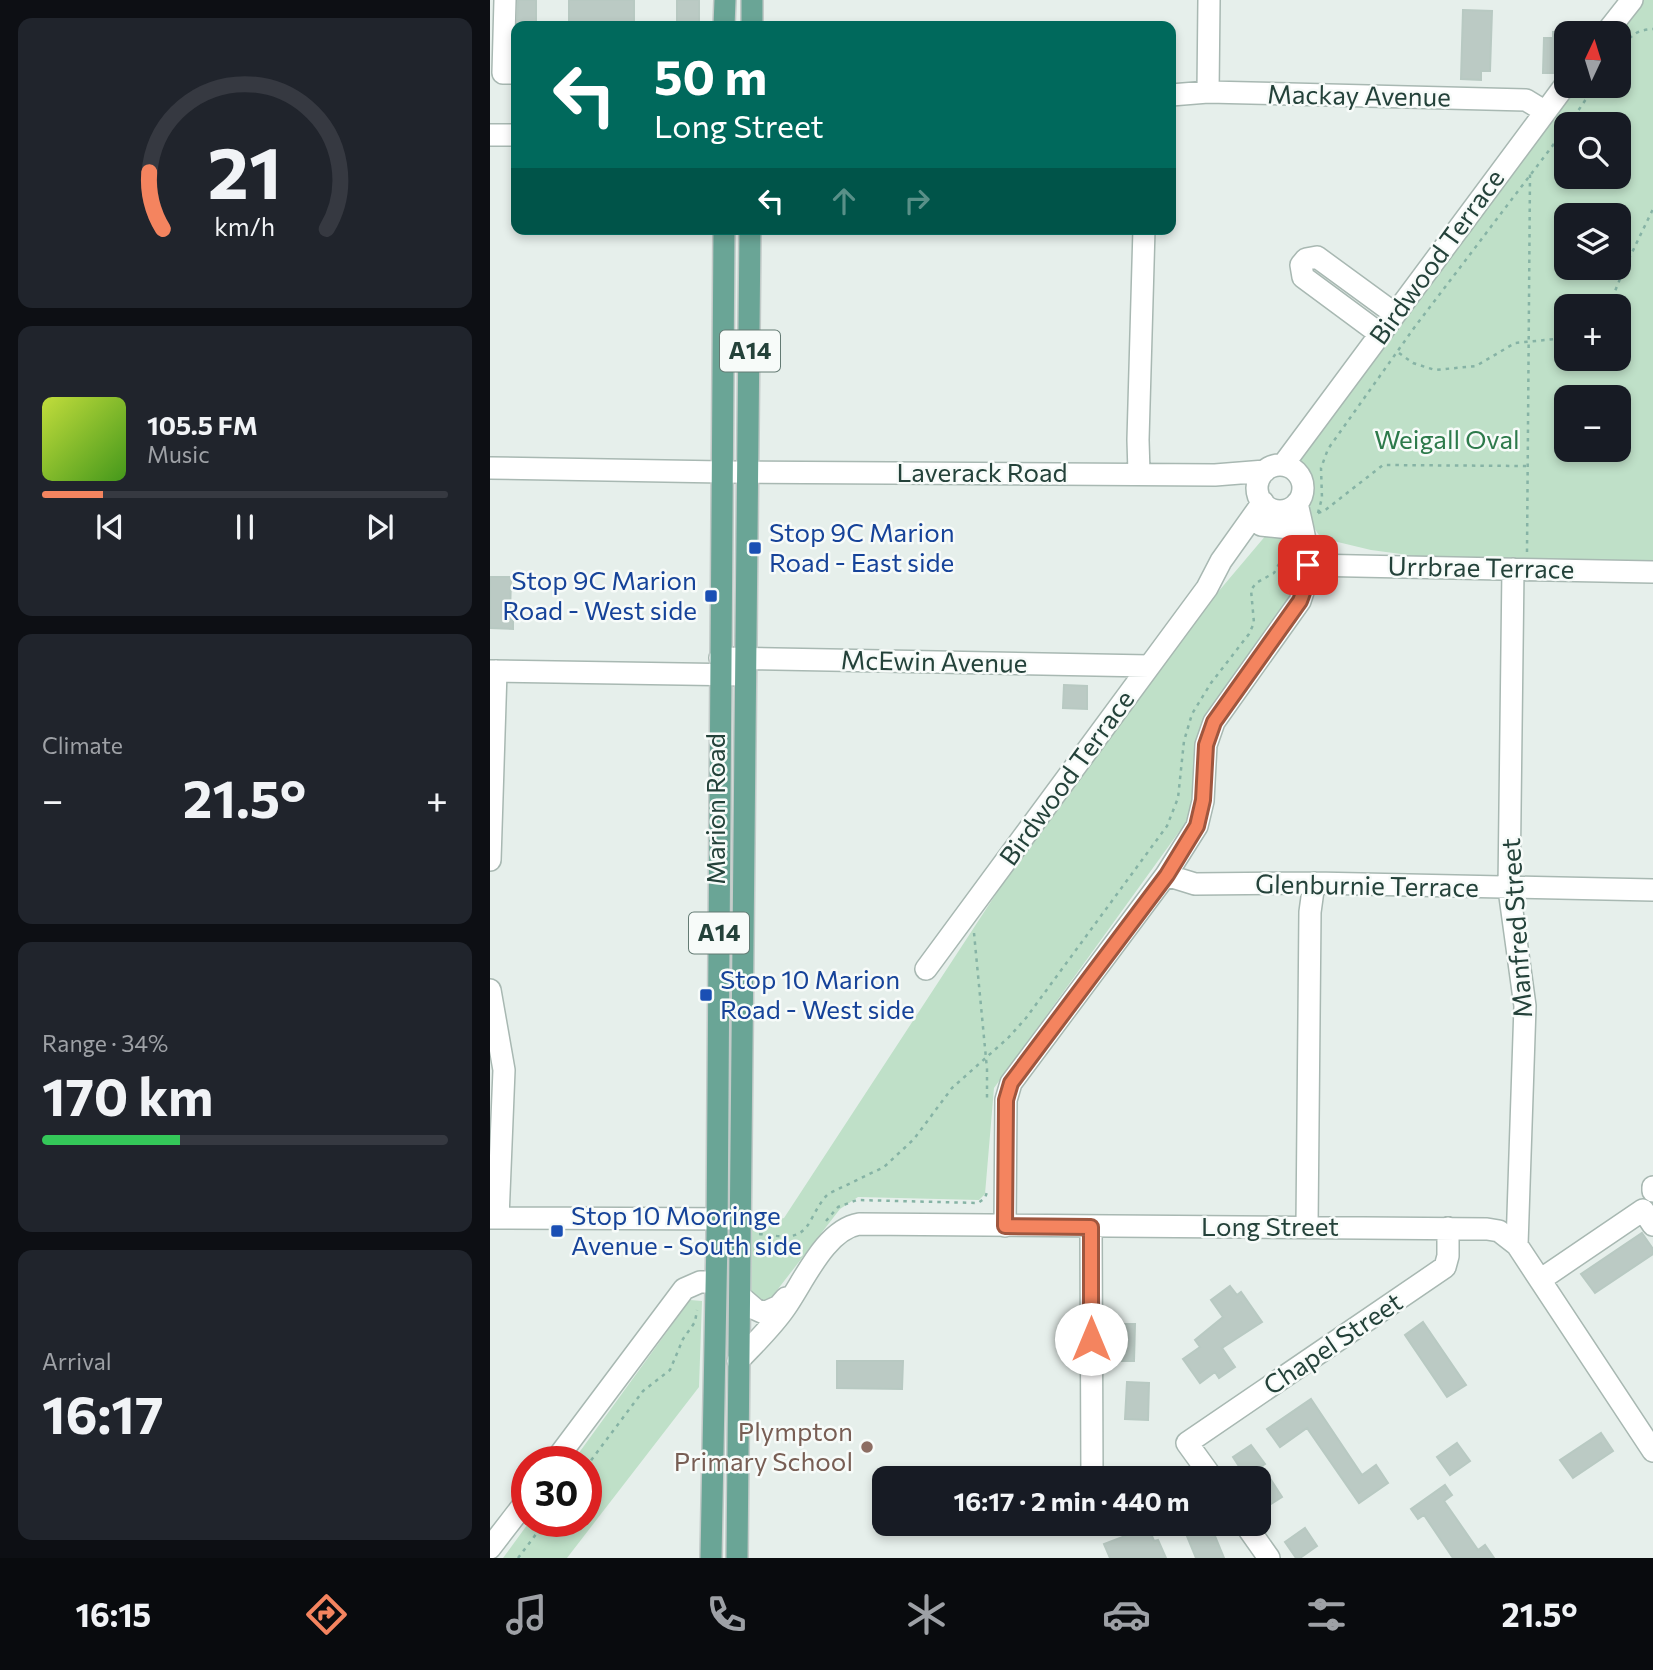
<!DOCTYPE html>
<html lang="en">
<head>
<meta charset="utf-8">
<style>
	body { margin:0; font-family:Commissioner,sans-serif; background:#20242c; color:#f1f3f6; height:100vh; display:flex; flex-direction:column; font-size:26px; white-space:nowrap }
	* { box-sizing:border-box; margin:0 }
	p { font-size:23px; color:#9ea1a6 }
	.icon { flex:none; width:38px; height:38px; fill:none; stroke:currentColor; stroke-width:2; stroke-linecap:round; stroke-linejoin:round }
	.map { position:relative; flex:1; overflow:hidden }
	.panel { display:flex; flex-direction:column; gap:18px; padding:18px; background:#0d0f14; width:490px }
	.panel>* { flex:none }
	.banner { position:absolute; left:21px; top:21px; width:665px; height:214px; border-radius:14px; box-shadow:0 4px 10px #0003; background:#00695c; color:#fff; overflow:hidden }
	.needle { width:46px; rotate:4deg }
	.buttons { position:absolute; left:1064px; top:21px; display:grid; gap:14px }
	.buttons a { display:grid; place-items:center; width:77px; height:77px; border-radius:14px; background:#171b24; box-shadow:0 4px 10px #0003; font-size:35px }
	.speed { position:absolute; left:21px; top:1446px; display:flex; gap:14px; font-size:35px; font-weight:700; text-align:center }
	.speed>* { display:grid; place-content:center; width:91px; height:91px; border-radius:50%; background:#171b24; box-shadow:0 4px 10px #0003; line-height:1 }
	.speed .limit { border:10px solid #d22; background:#fff; color:#111 }
	.pin { position:absolute; display:grid; place-items:center; width:60px; height:60px; color:#fff; margin:-30px; border-radius:14px; box-shadow:0 4px 10px #0006 }
	.me { position:absolute; width:77px; margin:-38px; rotate:0deg; stroke-linejoin:round; filter:drop-shadow(0 0 5px #0008) }
	.turn { display:flex; align-items:center; gap:24px; height:147px; padding:0 28px; font-size:32px }
	.turn .icon { width:91px; height:91px; stroke-width:2.5 }
	.turn b { display:block; font-size:49px; line-height:60px }
	.lanes { display:flex; align-items:center; height:66px; padding:0 28px; background:#0003; justify-content:center; gap:35px; direction:ltr }
	.lanes .off { opacity:.35 }
	.big { font-size:52px; font-weight:700; line-height:1.1 }
	.panel .widget { flex:1; display:flex; flex-direction:column; justify-content:center; gap:10px; min-width:0; padding:0 24px; border-radius:14px; background:#20242c }
	.panel .dial { align-items:center; gap:0 }
	.dial svg { height:182px; overflow:visible; fill:none; stroke:#363941; stroke-width:7; stroke-linecap:round; text-anchor:middle }
	.dial text { fill:#f1f3f6; stroke:none }
	.song { display:flex; align-items:center; gap:21px }
	.cover { width:84px; height:84px; border-radius:10px; background:linear-gradient(135deg,hsl(70 70% 55%),hsl(100 70% 35%)) }
	.played { height:7px; border-radius:4px; background:linear-gradient(90deg,#f4845f 15%,#363941 15%) }
	.keys { display:flex; justify-content:space-around; direction:ltr }
	.heat { display:flex; justify-content:space-between; align-items:center; font-size:38px; direction:ltr }
	.charge { height:10px; border-radius:5px; background:linear-gradient(90deg,#34c759 34%,#363941 0) }
	.trip { position:absolute; left:382px; top:1466px; width:399px; height:70px; border-radius:14px; background:#171b24; box-shadow:0 4px 10px #0003; font-weight:700; line-height:70px; text-align:center }
	.menu { display:flex; height:112px; justify-content:space-around; align-items:center; background:#090b0e; color:#9ea1a6 }
	.menu .icon { width:49px; height:49px }
	.menu .on { color:#f4845f }
	.menu b { font-size:32px; color:#f1f3f6 }
	main { display:flex; flex:1; min-height:0 }
	.map>svg:first-child { display:block }
	.green { fill:#bfe0c8; fill-rule:evenodd }
	.building { fill:#bbcac4; stroke:#b8c9c2; stroke-width:2 }
	.lines { fill:none; stroke-linecap:round; stroke-linejoin:round }
	.minor-casing { stroke:#a8b8b2; stroke-width:24 }
	.major-casing { stroke:#c2cac8; stroke-width:24 }
	.path { stroke:#86b3a5; stroke-width:2.5; stroke-dasharray:3.5 5; stroke-linecap:butt }
	.minor { stroke:#fff; stroke-width:21 }
	.major { stroke:#6aa596; stroke-width:21 }
	.route-casing { stroke:#9f563e; stroke-width:18 }
	.route { stroke:#f4845f; stroke-width:12 }
	.transit-dot { fill:#1a4fb4; stroke:#f7fbf9; stroke-width:2.5 }
	.education-dot { fill:#8d6e63; stroke:#f7fbf9; stroke-width:2.5 }
	.labels { text-anchor:middle; stroke-width:5; stroke-linejoin:round; paint-order:stroke }
	.shield { fill:#f7fbf9; stroke:#637a73; stroke-width:2 }
	.shield-label { font-size:24px; font-weight:bold; fill:#24423a }
	.street-label { font-size:26px; fill:#24423a; stroke:#f7fbf9 }
	.park-label { font-size:26px; fill:#2d7a4b; stroke:#f7fbf9 }
	.transit-label { font-size:26px; fill:#164399; stroke:#f7fbf9; text-anchor:start }
	.education-label { font-size:26px; fill:#785e54; stroke:#f7fbf9; text-anchor:end }
</style>
</head>
<body>
<main>
<section class="panel">
<div class="widget dial"><svg viewBox="0 0 100 80">
<path d="M14 69A42 42 0 1 1 86 69"/>
<path d="M14 69A42 42 0 0 1 8 44" stroke="#f4845f"/>
<text x="50" y="56" font-size="32" font-weight="700">21</text>
<text x="50" y="72" font-size="11">km/h</text>
</svg></div>
<div class="widget">
<div class="song"><i class="cover"></i><div><b>105.5 FM</b><p>Music</p></div></div>
<div class="played"></div>
<div class="keys"><svg class="icon" aria-label="previous" viewBox="0 0 24 24"><path d="M18 5L8 12l10 7zM5 5v14"/></svg><svg class="icon" aria-label="pause" viewBox="0 0 24 24"><path d="M8 5v14M16 5v14"/></svg><svg class="icon" aria-label="next" viewBox="0 0 24 24"><path d="M6 5l10 7-10 7zM19 5v14"/></svg></div>
</div>
<div class="widget"><p>Climate</p>
<div class="heat"><a>−</a><b class="big">21.5°</b><a>+</a></div>
</div>
<div class="widget"><p>Range · 34%</p><b class="big">170 km</b><div class="charge"></div></div>
<div class="widget"><p>Arrival</p><b class="big">16:17</b></div>
</section>
<div class="map">
<svg width="1163" height="1558" viewBox="0 0 1163 1558">
	<rect width="100%" height="100%" fill="#e6efeb"/>
	<path class="green" d="M1142 0H1163V571L1023 569 881 550 831 538 807 503C813 491 814 485 808 473L818 432 1076 86H1129V33ZM1076 124H1129V177H1076ZM1076 215H1129V268H1076ZM1076 306H1129V359H1076ZM1076 397H1129V450H1076Z
		M777 534 791 537 798 564 801 597 711 727 699 818 504 1088 495 1194 489 1200 368 1197 350 1209 274 1307 259 1296V1227L294 1218 519 874 728 592Z
		M200 1300 212 1301 209 1387 77 1558H13L40 1521H96V1461H83Z"/>
	<path class="building" d="M28 0H46V26H27Z
		M79 0H144V26H79Z
		M187 0H209V26H187Z
		M973 10 1002 11 1000 71H991V80L971 79Z
		M1063 32H1076V52L1073 51V62H1065V73H1053L1054 38H1063Z
		M0 577H21L20 615H23V629L0 628Z
		M574 685 597 686V709L573 708Z
		M1152 1233 1163 1249V1254L1105 1293 1091 1274Z
		M740 1286 747 1295 751 1292 772 1322 732 1348 745 1367 729 1378 725 1372 710 1383 693 1359 710 1347 705 1340 733 1317 721 1300Z
		M933 1322 976 1385 957 1397 915 1335Z
		M633 1324H645L644 1361H632Z
		M347 1361H413L412 1389 347 1388Z
		M637 1382 659 1383 658 1420 635 1419Z
		M821 1399 872 1475 886 1465 898 1483 869 1503 817 1428 790 1447 777 1429Z
		M1111 1433 1123 1451 1083 1478 1070 1460Z
		M967 1443 980 1461 960 1475 947 1457Z
		M761 1445 775 1464 772 1466 792 1497 773 1509 768 1501V1469L756 1477 743 1457Z
		M955 1485 962 1495 954 1501 988 1550 995 1545 1004 1558H963L934 1515 928 1519 921 1509Z
		M639 1524H657L664 1541 668 1540 676 1558H620L614 1544 643 1533Z
		M692 1524H720L734 1558H706Z
		M815 1528 827 1546 810 1558H806L795 1542Z"/>
	<g class="lines">
		<g class="minor-casing">
			<path id="minor" d="M15 0 13 73H26
				M1116 33 1142 0
				M718 92 719 0
				M681 95 718 92 1036 100 1054 111
				M0 135H26
				M890 334 813 277 811 265 816 259 827 257 905 314
				M793 465 1076 84
				M767 488a23 23 0 1 1 46 0a23 23 0 1 1-46 0Z
				M0 468 232 472 725 475 775 471
				M649 473 648 440 654 229
				M771 525 800 528
				M818 565 1163 572
				M1023 569 1019 889 1035 1006 1027 1245
				M230 658 659 666
				M0 671 255 675
				M0 860 6 671
				M676 875 705 884 824 883 1163 890
				M436 969 717 588 731 561 773 502
				M0 990 14 1070 8 1218
				M1163 1187V1191
				M0 1218 251 1219
				M515 1226 516 1100 521 1083 676 875 707 826 713 801 716 745 724 722 810 601C824 564 815 540 807 503
				M817 1226 820 912 824 883
				M601 1227 602 1479
				M1050 1280 1153 1210 1163 1225
				M251 1297 265 1309 274 1313 289 1306 296 1298
				M248 1361C264 1344 282 1327 295 1308 314 1281 335 1230 369 1224L997 1229 1009 1231 1027 1245 1163 1451
				M65 1461 194 1289 210 1282H225
				M723 1479 697 1443 955 1267 958 1256V1228
				M755 1524 779 1558
				M0 1548 37 1500"/>
		</g>
		<g class="major-casing">
			<path id="major" d="M234 26 235 0
				M262 26V0
				M221 1558 227 1236 234 229
				M247 1558 260 229"/>
		</g>
		<path class="path" d="M1129 52C1140 37 1144 30 1163 29
			M1079 124 1105 86
			M1119 306 1134 269 1163 209
			M909 353 923 363 945 370 986 366 1025 343 1076 338
			M828 513 832 498 831 468 838 449 924 328 1076 128
			M828 513 834 511 893 465 1036 466
			M1037 552 1040 174
			M484 933 497 1069V1101
			M336 1221 348 1207 367 1200 488 1203 495 1198 497 1192
			M269 1234C293 1236 310 1243 322 1218 327 1209 331 1201 338 1194L394 1167 424 1139 462 1088 518 1038 536 1018 677 826 688 798 694 741 702 714 721 683 759 634 764 623 761 590 766 583 784 573 799 546
			M96 1467 153 1391 180 1370 193 1339 205 1322 207 1310
			M28 1558 56 1521"/>
		<use href="#minor" class="minor"/>
		<use href="#major" class="major"/>
	</g>
	<g class="lines">
		<g class="route-casing">
			<path id="route" d="M601 1339V1227L515 1226 516 1100 521 1083 677 875 707 826 713 800 716 745 724 722 810 601 817 582 818 565"/>
		</g>
		<use href="#route" class="route"/>
	</g>
	<g class="transit-dot">
		<rect x="258" y="541" width="14" height="14" rx="3.5"/>
		<rect x="214" y="589" width="14" height="14" rx="3.5"/>
		<rect x="209" y="988" width="14" height="14" rx="3.5"/>
		<rect x="60" y="1224" width="14" height="14" rx="3.5"/>
	</g>
	<circle class="education-dot" cx="377" cy="1447" r="7"/>
	<g class="labels">
		<g class="shield">
			<rect x="230" y="330.5" width="60" height="41" rx="5"/>
			<rect x="199" y="912.5" width="60" height="41" rx="5"/>
		</g>
		<g class="shield-label">
			<text x="260" y="359">A14</text>
			<text x="229" y="941">A14</text>
		</g>
		<g class="street-label">
			<text transform="translate(869 96) rotate(1)" y="9">Mackay Avenue</text>
			<text transform="translate(947 257) rotate(-54)" y="9">Birdwood Terrace</text>
			<text x="492" y="482">Laverack Road</text>
			<text transform="translate(991 568) rotate(1)" y="9">Urrbrae Terrace</text>
			<text transform="translate(444 662) rotate(1)" y="9">McEwin Avenue</text>
			<text transform="translate(577 778) rotate(-54)" y="9">Birdwood Terrace</text>
			<text transform="translate(226 809) rotate(-90)" y="9">Marion Road</text>
			<text transform="translate(877 886) rotate(1)" y="9">Glenburnie Terrace</text>
			<text transform="translate(1027 928) rotate(-94)" y="9">Manfred Street</text>
			<text x="780" y="1236">Long Street</text>
			<text transform="translate(843 1344) rotate(-34)" y="9">Chapel Street</text>
		</g>
		<g class="park-label">
			<text x="957" y="449">Weigall Oval</text>
		</g>
		<g class="transit-label">
			<text x="279" y="542">Stop 9C Marion<tspan x="279" dy="30">Road - East side</tspan></text>
			<text x="207" y="590" text-anchor="end">Stop 9C Marion<tspan x="207" dy="30">Road - West side</tspan></text>
			<text x="230" y="989">Stop 10 Marion<tspan x="230" dy="30">Road - West side</tspan></text>
			<text x="81" y="1225">Stop 10 Mooringe<tspan x="81" dy="30">Avenue - South side</tspan></text>
		</g>
		<g class="education-label">
			<text x="363" y="1441">Plympton<tspan x="363" dy="30">Primary School</tspan></text>
		</g>
	</g>
</svg>
<div class="buttons">
<a><svg class="needle" viewBox="-14 -14 28 28"><path d="M0-13l5 13h-10z" fill="#e53935"/><path d="M0 13l5-13h-10z" fill="#9ea1a6"/></svg></a>
<a><svg class="icon" aria-label="search" viewBox="0 0 24 24"><circle cx="10" cy="10" r="6"/><path d="M15 15l6 6"/></svg></a>
<a><svg class="icon" aria-label="layers" viewBox="0 0 24 24"><path d="M12 4l9 5-9 5-9-5zM3 14l9 5 9-5"/></svg></a>
<a>+</a>
<a>−</a>
</div>
<div class="speed"><div class="limit">30</div></div>
<div class="pin" style="left:818px;top:565px;background:#d93025"><svg class="icon" aria-label="arrive" viewBox="0 0 24 24"><path d="M6 21V4h12l-3 4 3 4H6"/></svg></div>
<svg class="me" style="left:601px;top:1339px" viewBox="-20 -20 40 40"><circle r="19" fill="#fff"/><path d="M0-13L10 11 0 6-10 11z" fill="#f4845f"/></svg>
<div class="trip">16:17 · 2 min · 440 m</div>
<div class="banner">
<div class="turn"><svg class="icon" aria-label="left" viewBox="0 0 24 24"><path d="M17 20v-9H6M10 6l-5 5 5 5"/></svg><div><b>50 m</b>Long Street</div></div>
<div class="lanes"><svg class="icon" aria-label="left" viewBox="0 0 24 24"><path d="M17 20v-9H6M10 6l-5 5 5 5"/></svg><svg class="icon off" aria-label="ahead" viewBox="0 0 24 24"><path d="M12 20V5M6 11l6-6 6 6"/></svg><svg class="icon off" aria-label="right" viewBox="0 0 24 24"><path d="M7 20v-9h11M14 6l5 5-5 5"/></svg></div>
</div>
</div>
</main>
<nav class="menu">
<b>16:15</b>
<svg class="icon on" aria-label="directions" viewBox="0 0 24 24"><path d="M12 3l9 9-9 9-9-9zM9 14v-3h6M13 9l2 2-2 2"/></svg>
<svg class="icon" aria-label="music" viewBox="0 0 24 24"><path d="M9 18V5l10-2v13"/><circle cx="6" cy="18" r="3"/><circle cx="16" cy="16" r="3"/></svg>
<svg class="icon" aria-label="phone" viewBox="0 0 24 24"><path d="M5 4h4l2 5-3 2q2 4 5 5l2-3 5 2v4C11 20 4 13 5 4z"/></svg>
<svg class="icon" aria-label="climate" viewBox="0 0 24 24"><path d="M12 3v18M4 7l16 10M4 17L20 7"/></svg>
<svg class="icon" aria-label="car" viewBox="0 0 24 24"><path d="M5 17H2v-5l4-1 3-4h7l3 4 3 1v5h-3M9 17h6M6 11h13"/><circle cx="7" cy="17" r="2"/><circle cx="17" cy="17" r="2"/></svg>
<svg class="icon" aria-label="filters" viewBox="0 0 24 24"><path d="M4 7h16M4 17h16"/><circle cx="9" cy="7" r="2"/><circle cx="15" cy="17" r="2"/></svg>
<b>21.5°</b>
</nav>
</body>
</html>
